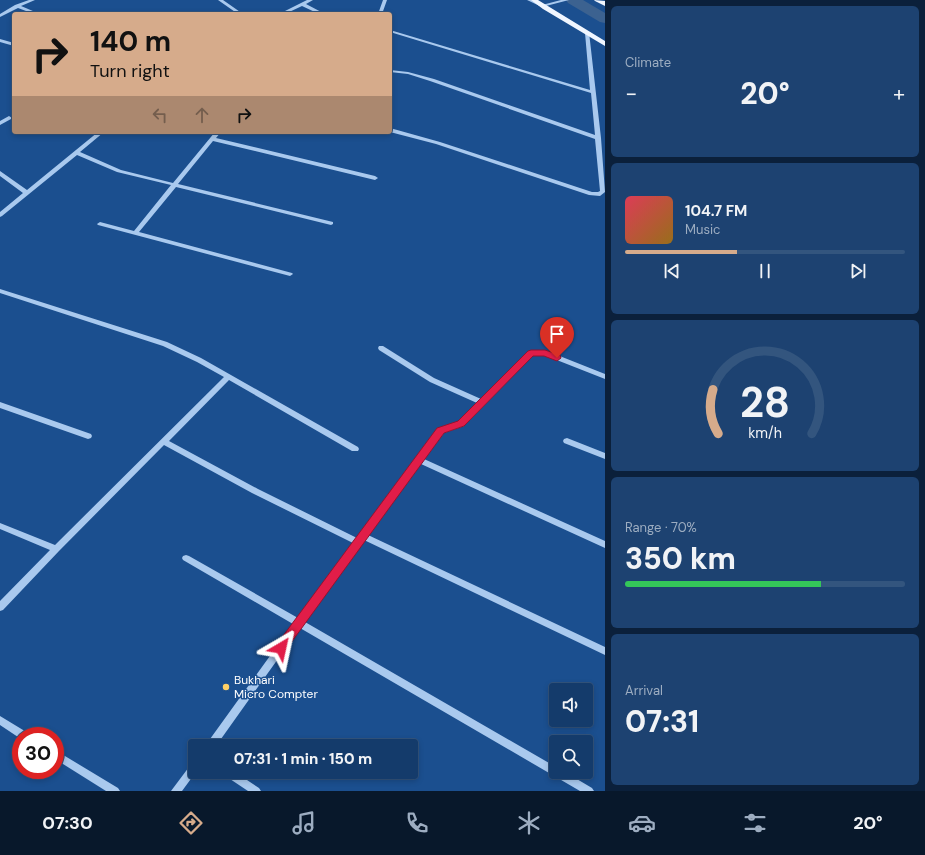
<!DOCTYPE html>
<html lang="en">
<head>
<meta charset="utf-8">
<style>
	body { margin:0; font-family:"DM Sans",sans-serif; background:#1d4271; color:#f1f3f6; height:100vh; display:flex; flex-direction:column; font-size:15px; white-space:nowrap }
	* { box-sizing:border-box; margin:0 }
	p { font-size:13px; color:#9dadc1 }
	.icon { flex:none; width:22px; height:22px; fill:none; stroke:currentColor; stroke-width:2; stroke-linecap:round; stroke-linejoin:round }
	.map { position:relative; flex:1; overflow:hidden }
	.sheet { display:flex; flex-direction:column; gap:6px; padding:6px; background:#0b203b; width:320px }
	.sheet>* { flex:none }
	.hud { position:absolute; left:12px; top:12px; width:380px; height:122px; border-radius:4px; box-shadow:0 2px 6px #0003,0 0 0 1px #33557e; background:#d6ab8b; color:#111; overflow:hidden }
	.fabs { position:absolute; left:549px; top:683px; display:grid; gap:8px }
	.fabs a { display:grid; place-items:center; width:44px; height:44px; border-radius:4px; background:#143b6b; box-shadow:0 2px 6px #0003,0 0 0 1px #33557e; font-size:20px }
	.speed { position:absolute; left:12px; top:727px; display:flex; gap:8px; font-size:20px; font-weight:700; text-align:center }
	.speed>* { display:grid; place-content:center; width:52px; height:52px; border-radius:50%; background:#143b6b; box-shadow:0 2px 6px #0003,0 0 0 1px #33557e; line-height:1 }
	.speed .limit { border:6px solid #d22; background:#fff; color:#111 }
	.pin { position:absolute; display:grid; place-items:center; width:34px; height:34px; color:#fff; margin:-41px -17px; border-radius:50% 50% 50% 0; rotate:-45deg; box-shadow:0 0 4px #0007 }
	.pin .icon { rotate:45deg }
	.me { position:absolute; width:44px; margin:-22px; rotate:36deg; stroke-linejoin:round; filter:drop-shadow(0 0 3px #0008) }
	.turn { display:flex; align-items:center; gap:14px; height:84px; padding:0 12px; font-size:18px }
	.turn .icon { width:52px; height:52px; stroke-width:2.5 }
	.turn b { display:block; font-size:28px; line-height:34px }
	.lanes { display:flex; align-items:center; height:38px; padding:0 12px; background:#0003; justify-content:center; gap:20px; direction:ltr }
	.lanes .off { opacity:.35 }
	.big { font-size:30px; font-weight:800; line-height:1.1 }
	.sheet .card { flex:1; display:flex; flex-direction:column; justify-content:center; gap:6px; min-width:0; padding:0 14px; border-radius:6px; background:#1d4271 }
	.sheet .dial { align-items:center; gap:0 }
	.dial svg { height:104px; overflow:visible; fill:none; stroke:#33557e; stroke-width:7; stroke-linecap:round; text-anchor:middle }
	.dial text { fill:#f1f3f6; stroke:none }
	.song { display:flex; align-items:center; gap:12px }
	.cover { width:48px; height:48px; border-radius:6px; background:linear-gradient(135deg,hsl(350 70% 55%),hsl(40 70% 35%)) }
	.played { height:4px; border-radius:2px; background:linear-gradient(90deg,#d6ab8b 40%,#33557e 40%) }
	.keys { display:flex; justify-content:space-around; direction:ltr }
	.heat { display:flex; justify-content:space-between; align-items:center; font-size:22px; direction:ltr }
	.charge { height:6px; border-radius:3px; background:linear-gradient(90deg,#34c759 70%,#33557e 0) }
	.trip { position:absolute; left:188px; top:739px; width:230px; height:40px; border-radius:4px; background:#143b6b; box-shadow:0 2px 6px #0003,0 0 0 1px #33557e; font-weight:800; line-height:40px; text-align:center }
	.menu { display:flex; height:64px; justify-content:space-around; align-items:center; background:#08182b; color:#9dadc1 }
	.menu .icon { width:28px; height:28px }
	.menu .current { color:#d6ab8b }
	.menu b { font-size:18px; color:#f1f3f6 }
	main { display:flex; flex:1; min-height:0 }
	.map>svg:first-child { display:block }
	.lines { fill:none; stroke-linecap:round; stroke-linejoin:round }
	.canal { fill:#3c6290; fill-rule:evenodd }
	.minor { fill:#a9c9ee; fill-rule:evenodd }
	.major { fill:#f0f6ff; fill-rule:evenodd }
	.route { fill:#e11d48; stroke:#92132f }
	.poi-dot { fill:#ffd166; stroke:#1b4f8f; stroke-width:1.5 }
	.labels { text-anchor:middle; stroke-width:3; stroke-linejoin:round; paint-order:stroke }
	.near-poi-label { font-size:12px; fill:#fff; stroke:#1b4f8f; text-anchor:start }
</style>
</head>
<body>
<main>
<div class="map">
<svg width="605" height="791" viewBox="0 0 605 791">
	<rect width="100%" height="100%" fill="#1b4f8f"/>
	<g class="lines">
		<path class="canal" d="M566 0H583L605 13V23L600 22 568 3Z"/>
		<path class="minor" d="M29 0H35L21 6 40 14H34L18 8 0 17V14L15 5Z
			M218 0H223L243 14H238Z
			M307 0H313L306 4 325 14H319L302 6 285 14H279Z
			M383 0H387L382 14H378Z
			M527 0H533L542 5 561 0H569L542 7Z
			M390 30 590 90 585 33 589 32 601 138 605 192 600 196 589 195 436 144 390 132V128L440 142 592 192H598L600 191 595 139 430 81 408 74 390 72V70L408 72 434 79 595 135 591 93 390 32Z
			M0 39 14 43V46L0 42Z
			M9 116 12 118 11 119 0 125V121Z
			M98 132H104L80 152 121 170 173 183 215 132H221L216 138 375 176 378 178 375 180 213 141 178 184 333 222V224L331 225 176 187 139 232 292 273 293 274 290 276 98 225 97 224 100 222 134 231 171 185 117 172 77 155 2 216 0 217V212L23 193 0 176V171L27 190Z
			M0 289 167 342 201 358 358 447 359 449 358 451H352L229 380 169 441 258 489 357 538 438 429 458 422 477 403 430 382 379 350 378 348 379 346H383L434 378 481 399 529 351H547L605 374V379L544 355H533L464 426 444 433 424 459 605 541V548L421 464 368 535 605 647V655L364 540 305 622 556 767V772H565L592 788 594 791H580L300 628 216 746H205L293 624 183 560 182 558 183 556 186 555 189 556 298 618 353 543 252 493 164 445 59 551 3 610 0 611V601L50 550 0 529V523L55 545 224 377 197 362 163 346 0 293Z
			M0 402 91 434 92 436 91 438 88 439 0 408Z
			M567 438 605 453V459L564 443 563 441 564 439Z
			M0 716 28 733 30 736H21V739L0 725Z
			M55 750 118 788 120 791H106L55 759Z
			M195 761V772H196L182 791H171L192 763Z
			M222 772H235L259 788 261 791H248L224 775Z"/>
		<path class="major" d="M531 0H538L605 41V46L543 9Z
			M594 0 605 1V6L595 1Z"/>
	</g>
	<path class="route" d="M531 350H545L560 355 561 358 557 361 544 356H533L464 426 444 433 285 651 281 653 277 651 275 648 277 644 437 428 458 421 528 351Z"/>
	<circle class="poi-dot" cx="226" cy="687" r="4"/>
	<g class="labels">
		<g class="near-poi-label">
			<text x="234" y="684">Bukhari<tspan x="234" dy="14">Micro Compter</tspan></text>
		</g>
	</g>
</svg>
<div class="fabs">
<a><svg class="icon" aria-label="sound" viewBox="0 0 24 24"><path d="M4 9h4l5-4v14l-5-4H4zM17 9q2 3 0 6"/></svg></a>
<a><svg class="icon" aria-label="search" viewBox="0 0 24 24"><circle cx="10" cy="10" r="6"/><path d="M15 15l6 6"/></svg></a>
</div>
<div class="speed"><div class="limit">30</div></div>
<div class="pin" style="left:557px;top:358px;background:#d93025"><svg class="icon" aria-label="arrive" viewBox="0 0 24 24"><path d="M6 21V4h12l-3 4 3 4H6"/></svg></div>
<svg class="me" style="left:281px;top:648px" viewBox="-20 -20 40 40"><path d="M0-17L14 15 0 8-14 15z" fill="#e11d48" stroke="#fff" stroke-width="4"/></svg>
<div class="trip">07:31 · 1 min · 150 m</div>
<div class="hud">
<div class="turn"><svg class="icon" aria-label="right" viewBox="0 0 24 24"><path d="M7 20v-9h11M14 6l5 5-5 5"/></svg><div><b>140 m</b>Turn right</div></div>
<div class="lanes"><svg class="icon off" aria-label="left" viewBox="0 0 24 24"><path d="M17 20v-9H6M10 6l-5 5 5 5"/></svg><svg class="icon off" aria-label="ahead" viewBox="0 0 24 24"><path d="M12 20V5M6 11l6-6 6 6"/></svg><svg class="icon" aria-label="right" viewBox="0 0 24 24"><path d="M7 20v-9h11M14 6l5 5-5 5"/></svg></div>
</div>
</div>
<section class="sheet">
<div class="card"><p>Climate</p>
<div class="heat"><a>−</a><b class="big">20°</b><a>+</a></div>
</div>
<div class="card">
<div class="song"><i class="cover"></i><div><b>104.7 FM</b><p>Music</p></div></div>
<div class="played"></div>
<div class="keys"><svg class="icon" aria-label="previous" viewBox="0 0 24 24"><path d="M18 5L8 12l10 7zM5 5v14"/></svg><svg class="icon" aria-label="pause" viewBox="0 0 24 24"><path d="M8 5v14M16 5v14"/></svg><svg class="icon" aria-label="next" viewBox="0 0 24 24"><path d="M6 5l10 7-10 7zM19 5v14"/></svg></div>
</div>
<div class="card dial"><svg viewBox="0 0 100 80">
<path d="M14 69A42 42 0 1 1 86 69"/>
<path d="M14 69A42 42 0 0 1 10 35" stroke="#d6ab8b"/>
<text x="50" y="56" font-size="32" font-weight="700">28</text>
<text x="50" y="72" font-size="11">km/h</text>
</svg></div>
<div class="card"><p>Range · 70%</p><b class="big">350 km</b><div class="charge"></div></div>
<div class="card"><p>Arrival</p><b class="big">07:31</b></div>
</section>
</main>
<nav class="menu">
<b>07:30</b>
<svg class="icon current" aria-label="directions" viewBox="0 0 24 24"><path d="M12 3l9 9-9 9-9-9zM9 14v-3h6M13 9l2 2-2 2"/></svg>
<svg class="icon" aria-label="music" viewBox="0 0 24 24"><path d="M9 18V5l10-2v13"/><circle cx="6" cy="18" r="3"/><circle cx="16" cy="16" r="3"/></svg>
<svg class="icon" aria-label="phone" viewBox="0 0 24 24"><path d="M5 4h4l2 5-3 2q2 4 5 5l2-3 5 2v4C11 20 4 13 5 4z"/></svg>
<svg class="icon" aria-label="climate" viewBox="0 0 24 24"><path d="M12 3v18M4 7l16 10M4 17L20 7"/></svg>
<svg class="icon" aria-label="car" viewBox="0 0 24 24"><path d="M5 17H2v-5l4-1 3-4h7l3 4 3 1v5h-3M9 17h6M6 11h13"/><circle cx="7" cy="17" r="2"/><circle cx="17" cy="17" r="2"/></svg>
<svg class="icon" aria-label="filters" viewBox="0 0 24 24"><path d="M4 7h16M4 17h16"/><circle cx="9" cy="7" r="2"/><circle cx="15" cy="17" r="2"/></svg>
<b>20°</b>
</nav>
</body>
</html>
